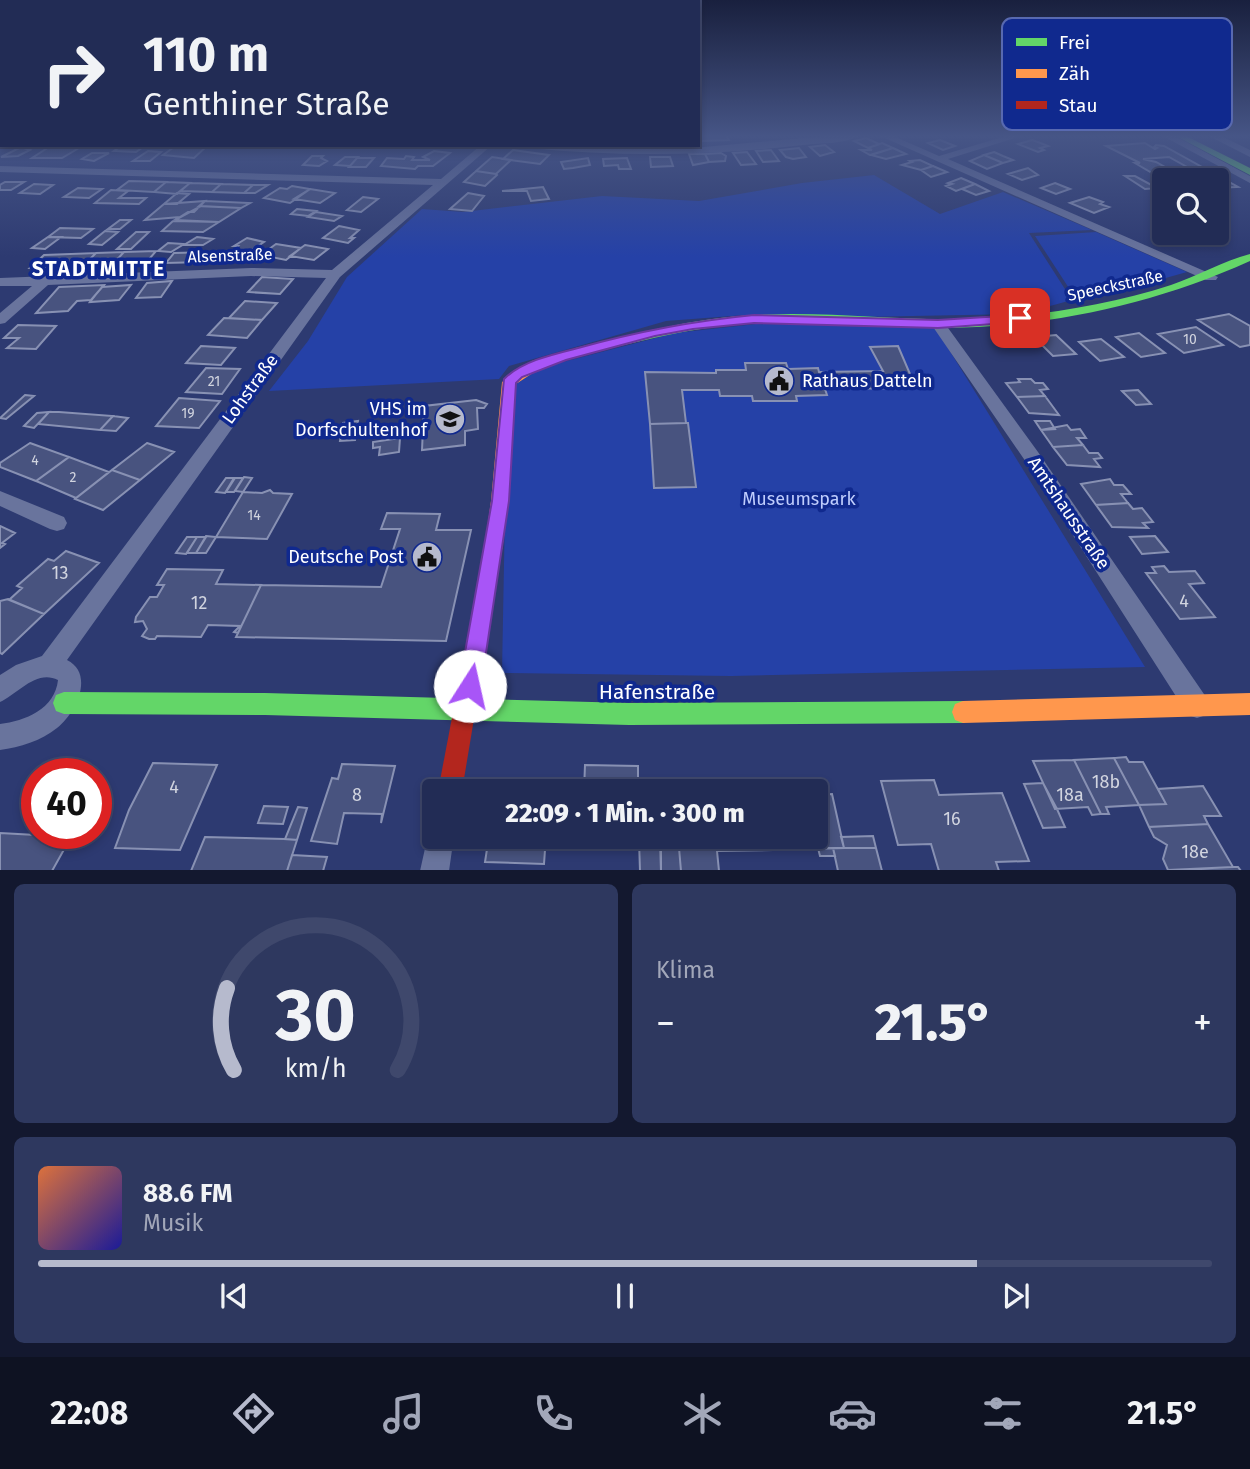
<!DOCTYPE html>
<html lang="de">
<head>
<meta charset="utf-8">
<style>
	body { margin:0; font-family:"Fira Sans",sans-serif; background:#2e385f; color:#f1f3f6; height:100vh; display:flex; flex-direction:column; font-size:26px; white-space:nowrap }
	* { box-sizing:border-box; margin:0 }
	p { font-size:23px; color:#a2a7b9 }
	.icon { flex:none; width:38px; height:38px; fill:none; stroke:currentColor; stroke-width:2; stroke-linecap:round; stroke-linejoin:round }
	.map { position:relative; height:870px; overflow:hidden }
	.details { display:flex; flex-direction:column; gap:14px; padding:14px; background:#13182f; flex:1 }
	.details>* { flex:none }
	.guide { position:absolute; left:0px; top:0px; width:700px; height:147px; box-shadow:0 4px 10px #0003,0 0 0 2px #3f486c; background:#222c55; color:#f1f3f6; overflow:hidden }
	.buttons { position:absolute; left:1152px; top:168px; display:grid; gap:14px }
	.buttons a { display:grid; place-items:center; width:77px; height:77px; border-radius:7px; background:#222c55; box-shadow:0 4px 10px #0003,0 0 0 2px #3f486c; font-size:35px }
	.speed { position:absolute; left:21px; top:758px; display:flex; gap:14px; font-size:35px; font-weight:700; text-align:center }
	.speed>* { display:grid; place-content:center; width:91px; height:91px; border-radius:50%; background:#222c55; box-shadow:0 4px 10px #0003,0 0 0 2px #3f486c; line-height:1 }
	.speed .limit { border:10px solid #d22; background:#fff; color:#111 }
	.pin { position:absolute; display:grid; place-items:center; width:60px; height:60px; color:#fff; margin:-30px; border-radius:14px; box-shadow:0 4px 10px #0006 }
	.me { position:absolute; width:77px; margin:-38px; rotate:10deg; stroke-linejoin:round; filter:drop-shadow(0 0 5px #0008) }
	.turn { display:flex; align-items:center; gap:24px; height:147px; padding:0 28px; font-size:32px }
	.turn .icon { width:91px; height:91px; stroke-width:2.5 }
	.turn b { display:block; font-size:49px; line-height:60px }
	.big { font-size:52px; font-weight:800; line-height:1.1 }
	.details .card { flex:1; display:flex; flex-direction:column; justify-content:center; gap:10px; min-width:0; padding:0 24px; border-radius:10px; background:#2e385f }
	.details .dial { align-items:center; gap:0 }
	.dial svg { height:182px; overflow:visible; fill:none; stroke:#3f486c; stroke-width:7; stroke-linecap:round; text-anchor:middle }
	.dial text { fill:#f1f3f6; stroke:none }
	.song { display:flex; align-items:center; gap:21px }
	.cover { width:84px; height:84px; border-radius:10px; background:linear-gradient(135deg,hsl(20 70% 55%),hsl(240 70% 35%)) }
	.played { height:7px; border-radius:4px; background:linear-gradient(90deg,#b6bacd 80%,#3f486c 80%) }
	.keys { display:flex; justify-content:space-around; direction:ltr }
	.heat { display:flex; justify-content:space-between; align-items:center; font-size:38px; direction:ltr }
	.details .tiles { flex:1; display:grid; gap:14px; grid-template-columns:1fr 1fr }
	.card:last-child { grid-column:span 2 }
	.trip { position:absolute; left:422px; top:779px; width:406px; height:70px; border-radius:7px; background:#222c55; box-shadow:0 4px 10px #0003,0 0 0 2px #3f486c; font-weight:800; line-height:70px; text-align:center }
	.dock { display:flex; height:112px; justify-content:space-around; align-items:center; background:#0e1222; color:#a2a7b9 }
	.dock .icon { width:49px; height:49px }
	.dock .on { color:#b6bacd }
	.dock b { font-size:32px; color:#f1f3f6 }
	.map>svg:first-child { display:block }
	.green { fill:#2541a7 }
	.building { fill:#48537f; stroke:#8891b3; stroke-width:2 }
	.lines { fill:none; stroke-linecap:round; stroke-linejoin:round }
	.street { fill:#69749d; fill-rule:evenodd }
	.fast { fill:#63d668; fill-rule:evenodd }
	.slow { fill:#ff974d; fill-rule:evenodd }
	.jam { fill:#b3261e; fill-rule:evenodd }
	.route { fill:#a855f7; stroke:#6d37a1; stroke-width:2 }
	.labels { text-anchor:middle; stroke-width:7; stroke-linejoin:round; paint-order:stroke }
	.number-label { font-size:14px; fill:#d1d4df }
	.far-street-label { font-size:16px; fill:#fff; stroke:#10298e }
	.poi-label { font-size:18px; fill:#fff; stroke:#10298e; text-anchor:end }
	.street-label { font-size:18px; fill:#fff; stroke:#10298e }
	.park-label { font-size:18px; fill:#bfcdfd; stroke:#10298e }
	.near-number-label { font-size:18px; fill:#d1d4df }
	.far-district-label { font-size:21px; font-weight:bold; letter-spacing:2px; fill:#fff; stroke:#10298e }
	.near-street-label { font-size:21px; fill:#fff; stroke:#10298e }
	.key { fill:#10298e; stroke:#5869b0; stroke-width:2 }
	.key-label { font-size:19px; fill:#fff }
</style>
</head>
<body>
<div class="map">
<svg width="1250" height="871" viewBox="0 0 1250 871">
	<rect width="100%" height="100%" fill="#2d3a71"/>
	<path class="green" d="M874 175 940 214 1003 192 1092 230 1029 233 1072 300 1021 314 859 317 745 315 666 321 509 366 499 379 269 391 308 341 347 277 422 209 463 212 602 196 699 201 802 183Z
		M1096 232 1187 272 1116 292 1076 299 1035 236Z
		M756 324 935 327 1145 667 731 676 502 673 507 400 522 376 559 363 675 333Z"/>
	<path class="building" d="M698 135H726L729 140 700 141Z
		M866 138 879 144H880L868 148 854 141Z
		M940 140 955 146 943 150 928 143Z
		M1032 140 1038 142 1048 146 1040 148 1044 150 1038 152 1018 144Z
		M882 143 893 148 870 155 861 150H872L868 148Z
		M1145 143 1155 149 1157 148 1154 147 1156 145 1164 146 1238 187 1216 188V180H1202L1189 172H1196L1169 157 1143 159 1156 162 1188 180H1164L1135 163H1140L1106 146Z
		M123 145H146L136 152 114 151Z
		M177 145H208L194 158 163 155Z
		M825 145 834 152 820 156 810 147Z
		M21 147 30 150 18 156 1 157Z
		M49 147 79 148 62 158H32Z
		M799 148 806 157 793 159 786 157 780 150Z
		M893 148 906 154 886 159 871 155Z
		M513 150 549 155 540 164 503 159Z
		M771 150 779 161 763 162 756 151Z
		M148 151 161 152 150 161H133Z
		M434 151 450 153 433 166H418L415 169 381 166 387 158 404 159 406 156 414 157 412 160H430L423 157Z
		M747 152 756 164 741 165 733 153Z
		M994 152 1003 156 1013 160 1003 163 984 155Z
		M92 153H109L94 161 82 159Z
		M721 153 726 156 725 161 709 162 705 154Z
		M689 154H705L709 162 693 165Z
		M984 155 1003 163 987 169 970 161Z
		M312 156H323L321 158 327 161 319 166 303 165Z
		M345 157H358L350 166 335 165Z
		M492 157 511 160 496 174 476 171Z
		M650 157H670L673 166 651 167Z
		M357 158H374L366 167H349Z
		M588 158 590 165 573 168 564 169 561 162Z
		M627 158 631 169H619L618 165 604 166 603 159Z
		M910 161 920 160 933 166 921 170 902 165 912 162Z
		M933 166 947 172 931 177 921 170Z
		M1028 168 1038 175 1022 180 1008 174Z
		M476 171 496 174 497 175 485 186 464 182Z
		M1125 176H1135L1157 188 1145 189Z
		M961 178 975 184 956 191 946 186 952 184 948 183Z
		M129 181 166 182 154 192 117 190Z
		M5 182H24L11 190H0V185Z
		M166 182 190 183 177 194 154 192Z
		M190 183 221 184 212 192 180 191Z
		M1055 183 1070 189 1056 194 1041 188Z
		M34 184 53 185 40 194 20 193Z
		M221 184 253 185 244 193 212 192Z
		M975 184 989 191 976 195 962 189Z
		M253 185H268L255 193H244Z
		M292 186 310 189 290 203 264 198 280 188 287 189Z
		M543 187 549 199 531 201 527 191H502Z
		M78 188 101 189H102L89 198 64 197Z
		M310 189 335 193 320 203 294 199Z
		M111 190 128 191 119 198H146L139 204 95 203Z
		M177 193 189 194 177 204H164Z
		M468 193 484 196 472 211 450 209Z
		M363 197 378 199 361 212 347 210Z
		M1089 197 1103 202 1100 204 1109 207 1094 213 1070 203Z
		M205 201 194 212H188L180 217 145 220 164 204Z
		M205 201 250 203 241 208 199 206Z
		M201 206 241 208 219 222 175 220Z
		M297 209 316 211 308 216 291 214Z
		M316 212 342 216 334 221 308 217Z
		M120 220H131L120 229H108Z
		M173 221 219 222 203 232 162 231Z
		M339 226 359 230 350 238H354L348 243 323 238Z
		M60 228 93 229 81 238 48 237Z
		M105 231 118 232 102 245 89 244Z
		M136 232H149L131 249H117Z
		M48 237H61L45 249 32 248Z
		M197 237 213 239 203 245H184Z
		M247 238 264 242 240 258 228 256 238 246H234Z
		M168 243 184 244 171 252 158 251Z
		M276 244 301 248 286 260 261 255Z
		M305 245 328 249 314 260 290 256Z
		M156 251 145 264 112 265 124 252Z
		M124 252 112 265 83 266 96 253Z
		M210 252 203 262 166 263 174 253Z
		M96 253 83 266 30 268 44 255Z
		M262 277 293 279 280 294 248 292Z
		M172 281 161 297 136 298 147 283Z
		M104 285 91 300 77 301 68 311 36 313 59 287Z
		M131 285 119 300 90 302 102 287Z
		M245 301 277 303 262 320 229 318Z
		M1229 314 1250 326V345L1240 347 1198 320Z
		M224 318 262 320 247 338 208 335Z
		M18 325 56 326 36 349 7 348 19 338H4Z
		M1196 327 1223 345 1184 353 1158 334Z
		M1139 333 1165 353 1141 357 1116 337Z
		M1056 335 1076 354 1053 356 1034 337Z
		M1101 339 1124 357 1100 361 1079 342Z
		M201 346 235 348 221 365 186 363Z
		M898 346 916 388 825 389 827 395 796 396 797 401H753L752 396H720L719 390H682L686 423 650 424 645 372 716 373V370H746L745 363H786L788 369 818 368 819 372 883 371 870 347Z
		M206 368 240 369 222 394 186 392Z
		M1018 379H1031L1035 383H1043L1048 389 1040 390 1045 396 1017 397 1006 383 1020 382Z
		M1138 390 1151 404 1136 405 1122 391Z
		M25 395 34 396 6 419 0 418Z
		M1045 396 1059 415 1029 413 1017 397Z
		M179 398 220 401 199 428 156 426Z
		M476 400 487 404 484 408H477L478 429 465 431V445L422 450 424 406Z
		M49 412H59L113 416 100 430 38 424Z
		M49 412 34 428 24 426 37 413Z
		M113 416 128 418 116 431 100 430Z
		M358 421 355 440 340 441 343 423Z
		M1035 421H1050L1055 429 1041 430Z
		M686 423H688L696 487 654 488 650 424Z
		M1067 425 1071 430 1080 429 1086 438H1077L1083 445 1053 447 1041 430Z
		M400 438 399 452 379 455 380 447 373 448V442Z
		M30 443 69 457 36 481 0 467V463Z
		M147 443 174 452 140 480 112 470Z
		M1083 445 1089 453H1098L1102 458 1094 459 1100 467 1067 465 1053 447Z
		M69 457 109 472 76 498 36 481Z
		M112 470 140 480 103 510 75 499Z
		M244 477 252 478 243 492 235 491Z
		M226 478H234L225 493 216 492Z
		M235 478H243L234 492H226Z
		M1110 479 1114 485H1123L1131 494H1121L1128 503 1096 505 1081 484Z
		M270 490 273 493 292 494 267 539 216 537 243 492 262 493Z
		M1128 503 1133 509 1142 508 1153 522 1143 523 1148 528 1112 527 1096 505Z
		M387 513 440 514 436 530H471L446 641 236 637 261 585 381 587 400 529H381Z
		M0 526 15 533 2 543 5 544 0 548Z
		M206 536 216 537 206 553H196Z
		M1155 536 1168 552 1142 554 1130 537Z
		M187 537H197L186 554 176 553Z
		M197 537H206L196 553H187Z
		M66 551 99 563 44 614 9 600 22 588 17 586 48 559 54 561Z
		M1164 566 1169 572 1195 571 1204 583 1189 584 1215 617 1180 619 1146 573H1156L1152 567Z
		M167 569 223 570 216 584 261 585 238 633 234 632 240 626 208 625 201 637 157 636 155 639H149L142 636 147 629 143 621 135 622 136 617 150 597H157L164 585H157Z
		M8 599 44 614 2 654 0 653V601Z
		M1126 757 1129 762H1143L1166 804 1139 805 1114 758Z
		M1114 758 1139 805 1106 807 1109 814H1101L1074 760Z
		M1074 760 1101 814 1092 815 1088 807 1055 809 1033 761Z
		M153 763 217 765 180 850 115 848 129 810Z
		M342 764 395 766 381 823 382 814 344 813 337 844 311 841 332 778 338 779Z
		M585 765 638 766V791H584Z
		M934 780 939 795 1002 793 1029 861 996 862 999 871H939L931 844 898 845 881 781Z
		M1043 783 1057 809 1065 827 1043 828 1024 784Z
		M497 785 551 787 550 791H496Z
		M1203 786 1221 816H1204L1208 824 1149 827 1139 805 1166 804 1158 789Z
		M832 794 844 848 772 850 770 836H816V795Z
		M264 806 288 807 283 824 258 823Z
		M298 807 307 808 297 840 285 839Z
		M1208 824 1233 867 1168 870 1163 859 1167 845 1154 837 1149 827Z
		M0 833 71 837 52 871H0Z
		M489 836H546L544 864 485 862Z
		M678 836H770L772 850 717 851 719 871H681Z
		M678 836 681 871H661V837Z
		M873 836 876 848H844L841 837Z
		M205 837 285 839 297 840 287 871H191Z
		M639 840 660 841 661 871H640Z
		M818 848H833L835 856H820Z
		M833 848H876L882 871H838Z
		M292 855 327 857 323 871H287Z
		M1233 867H1238L1241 871 1168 870Z"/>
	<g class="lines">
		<path class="street" d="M837 135H861C847 144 820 143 803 145 712 156 621 157 529 148L524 145 693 148Z
			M878 135H891L939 156 1009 135H1024L948 159 1218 277 1216 280H1206Z
			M1161 135H1173L1250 176V183Z
			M1207 135H1219L1250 150V157Z
			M481 145H492L340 277 67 660C95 674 76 713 57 728 41 741 20 747 0 750V724C25 721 55 709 58 680 36 669 18 694 0 702V675L16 665 42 656 326 278 251 276 48 285 5 323 0 324V313L32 286H0V278L251 268 332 270 433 185 0 172V166L441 179Z
			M938 320 943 321 1038 452 1206 697 1209 706 1206 715 1197 718 1188 715 1026 462 931 324Z
			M0 491 64 517 67 523 64 529 57 531 50 529 0 506Z
			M434 824V836H454L449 871H420L430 826Z"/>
		<path class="fast" d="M1174 135H1184L1250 168V175Z
			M1250 254V261C1150 306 1044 328 935 328 874 328 814 320 754 323 695 326 638 342 581 355L574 351 576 348C634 334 694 318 754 315 843 310 931 326 1020 316 1071 310 1122 301 1171 285 1198 276 1223 261 1250 254Z
			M64 692 265 693 629 703 963 701 971 704 974 712 971 720 963 723 629 725 265 715 64 714 56 711 53 703 56 695Z"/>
		<path class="slow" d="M581 347 588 351 586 354 542 367 516 384 509 501 502 550 500 555 493 558 486 555 484 550 491 501 502 382 532 361Z
			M1250 693V715L963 723 955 720 952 712 955 704 963 701Z"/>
		<path class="jam" d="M493 542 500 545 502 550 462 791H438L484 550 486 545Z"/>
	</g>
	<linearGradient id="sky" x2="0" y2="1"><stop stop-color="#19203e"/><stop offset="0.53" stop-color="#465586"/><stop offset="1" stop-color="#465586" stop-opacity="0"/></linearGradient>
	<rect width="1250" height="257" fill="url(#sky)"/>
	<path class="route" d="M754 315 938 320 1020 315 1027 318 1020 322 938 328 754 323 693 329 655 336 566 360 522 377 516 383 509 501 481 686 478 694 470 697 462 694 459 686 492 501 504 379C522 361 554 354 578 348 639 331 691 321 754 315Z"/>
	<defs>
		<g id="civic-disc" transform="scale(1.575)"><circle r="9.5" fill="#b6bacd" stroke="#10298e"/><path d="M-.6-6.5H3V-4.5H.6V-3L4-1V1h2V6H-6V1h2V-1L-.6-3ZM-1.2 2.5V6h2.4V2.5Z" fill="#111"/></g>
		<g id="school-disc" transform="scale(1.575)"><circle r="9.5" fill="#b6bacd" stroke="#10298e"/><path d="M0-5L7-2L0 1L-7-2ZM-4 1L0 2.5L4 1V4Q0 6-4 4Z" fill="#111"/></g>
	</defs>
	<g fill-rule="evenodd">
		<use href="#civic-disc" x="779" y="381"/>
		<use href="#school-disc" x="450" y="419"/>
		<use href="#civic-disc" x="427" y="557"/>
	</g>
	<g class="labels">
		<g class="number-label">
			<text x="1190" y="344">10</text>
			<text x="214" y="386">21</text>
			<text x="188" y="418">19</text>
			<text x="35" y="465">4</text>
			<text x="73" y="482">2</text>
			<text x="254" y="520">14</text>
		</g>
		<g class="far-street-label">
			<text transform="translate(230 255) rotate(-2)" y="6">Alsenstraße</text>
			<text transform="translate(1115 285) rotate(-12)" y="6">Speeckstraße</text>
		</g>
		<g class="poi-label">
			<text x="802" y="387" text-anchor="start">Rathaus Datteln</text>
			<text x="427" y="415">VHS im<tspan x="427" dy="21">Dorfschultenhof</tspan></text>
			<text x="404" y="563">Deutsche Post</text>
		</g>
		<g class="street-label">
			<text transform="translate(250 389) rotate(-54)" y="6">Lohstraße</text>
			<text transform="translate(1069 513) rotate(56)" y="6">Amtshausstraße</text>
		</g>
		<g class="park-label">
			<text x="799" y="505">Museumspark</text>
		</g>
		<g class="near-number-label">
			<text x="60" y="579">13</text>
			<text x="1184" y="607">4</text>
			<text x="199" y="609">12</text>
			<text x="1106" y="788">18b</text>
			<text x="174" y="793">4</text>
			<text x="357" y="801">8</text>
			<text x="1070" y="801">18a</text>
			<text x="952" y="825">16</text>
			<text x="1195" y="858">18e</text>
		</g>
		<g class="far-district-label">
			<text x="99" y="276">STADTMITTE</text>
		</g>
		<g class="near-street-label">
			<text x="657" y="699">Hafenstraße</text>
		</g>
	</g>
	<rect x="1002" y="18" width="230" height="112" rx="10" class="key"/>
	<rect x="1016" y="38" width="31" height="8" fill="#63d668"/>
	<rect x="1016" y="69" width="31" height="9" fill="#ff974d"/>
	<rect x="1016" y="101" width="31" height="8" fill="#b3261e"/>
	<g class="key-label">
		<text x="1059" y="49">Frei</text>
		<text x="1059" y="80">Zäh</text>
		<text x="1059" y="112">Stau</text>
	</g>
</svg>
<div class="buttons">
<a><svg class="icon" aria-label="search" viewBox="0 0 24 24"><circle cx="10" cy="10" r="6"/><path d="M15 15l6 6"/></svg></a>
</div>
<div class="speed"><div class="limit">40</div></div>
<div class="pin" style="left:1020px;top:318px;background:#d93025"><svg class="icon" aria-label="arrive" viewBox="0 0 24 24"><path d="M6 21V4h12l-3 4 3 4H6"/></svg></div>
<svg class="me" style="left:470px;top:686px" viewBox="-20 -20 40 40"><circle r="19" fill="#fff"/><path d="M0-13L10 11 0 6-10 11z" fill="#a855f7"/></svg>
<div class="trip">22:09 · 1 Min. · 300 m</div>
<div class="guide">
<div class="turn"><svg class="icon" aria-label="right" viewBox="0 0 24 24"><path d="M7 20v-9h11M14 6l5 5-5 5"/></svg><div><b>110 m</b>Genthiner Straße</div></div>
</div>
</div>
<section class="details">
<div class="tiles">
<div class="card dial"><svg viewBox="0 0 100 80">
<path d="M14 69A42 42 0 1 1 86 69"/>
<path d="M14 69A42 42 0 0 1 11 33" stroke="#b6bacd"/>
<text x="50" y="56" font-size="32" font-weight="700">30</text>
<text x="50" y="72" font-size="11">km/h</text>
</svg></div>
<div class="card"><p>Klima</p>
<div class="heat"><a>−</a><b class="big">21.5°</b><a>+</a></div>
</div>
<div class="card">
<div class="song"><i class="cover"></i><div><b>88.6 FM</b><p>Musik</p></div></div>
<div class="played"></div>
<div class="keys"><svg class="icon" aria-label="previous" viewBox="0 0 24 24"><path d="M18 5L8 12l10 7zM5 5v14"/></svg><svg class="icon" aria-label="pause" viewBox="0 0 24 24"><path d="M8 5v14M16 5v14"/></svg><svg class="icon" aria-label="next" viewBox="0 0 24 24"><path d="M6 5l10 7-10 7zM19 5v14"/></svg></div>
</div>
</div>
</section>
<nav class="dock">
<b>22:08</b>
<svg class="icon on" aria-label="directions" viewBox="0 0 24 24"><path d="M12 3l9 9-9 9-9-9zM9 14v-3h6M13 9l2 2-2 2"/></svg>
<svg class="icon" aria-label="music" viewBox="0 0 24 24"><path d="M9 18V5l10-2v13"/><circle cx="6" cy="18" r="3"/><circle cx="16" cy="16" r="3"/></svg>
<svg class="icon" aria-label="phone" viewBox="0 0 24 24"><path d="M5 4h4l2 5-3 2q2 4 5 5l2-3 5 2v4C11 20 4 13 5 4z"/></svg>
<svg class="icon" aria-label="climate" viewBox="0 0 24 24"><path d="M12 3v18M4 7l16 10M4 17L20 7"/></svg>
<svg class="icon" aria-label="car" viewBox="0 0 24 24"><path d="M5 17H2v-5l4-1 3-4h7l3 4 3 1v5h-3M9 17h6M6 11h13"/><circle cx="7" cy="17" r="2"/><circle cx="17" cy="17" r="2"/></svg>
<svg class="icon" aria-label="filters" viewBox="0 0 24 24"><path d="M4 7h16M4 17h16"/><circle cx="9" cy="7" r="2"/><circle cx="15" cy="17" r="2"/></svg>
<b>21.5°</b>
</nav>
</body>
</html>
